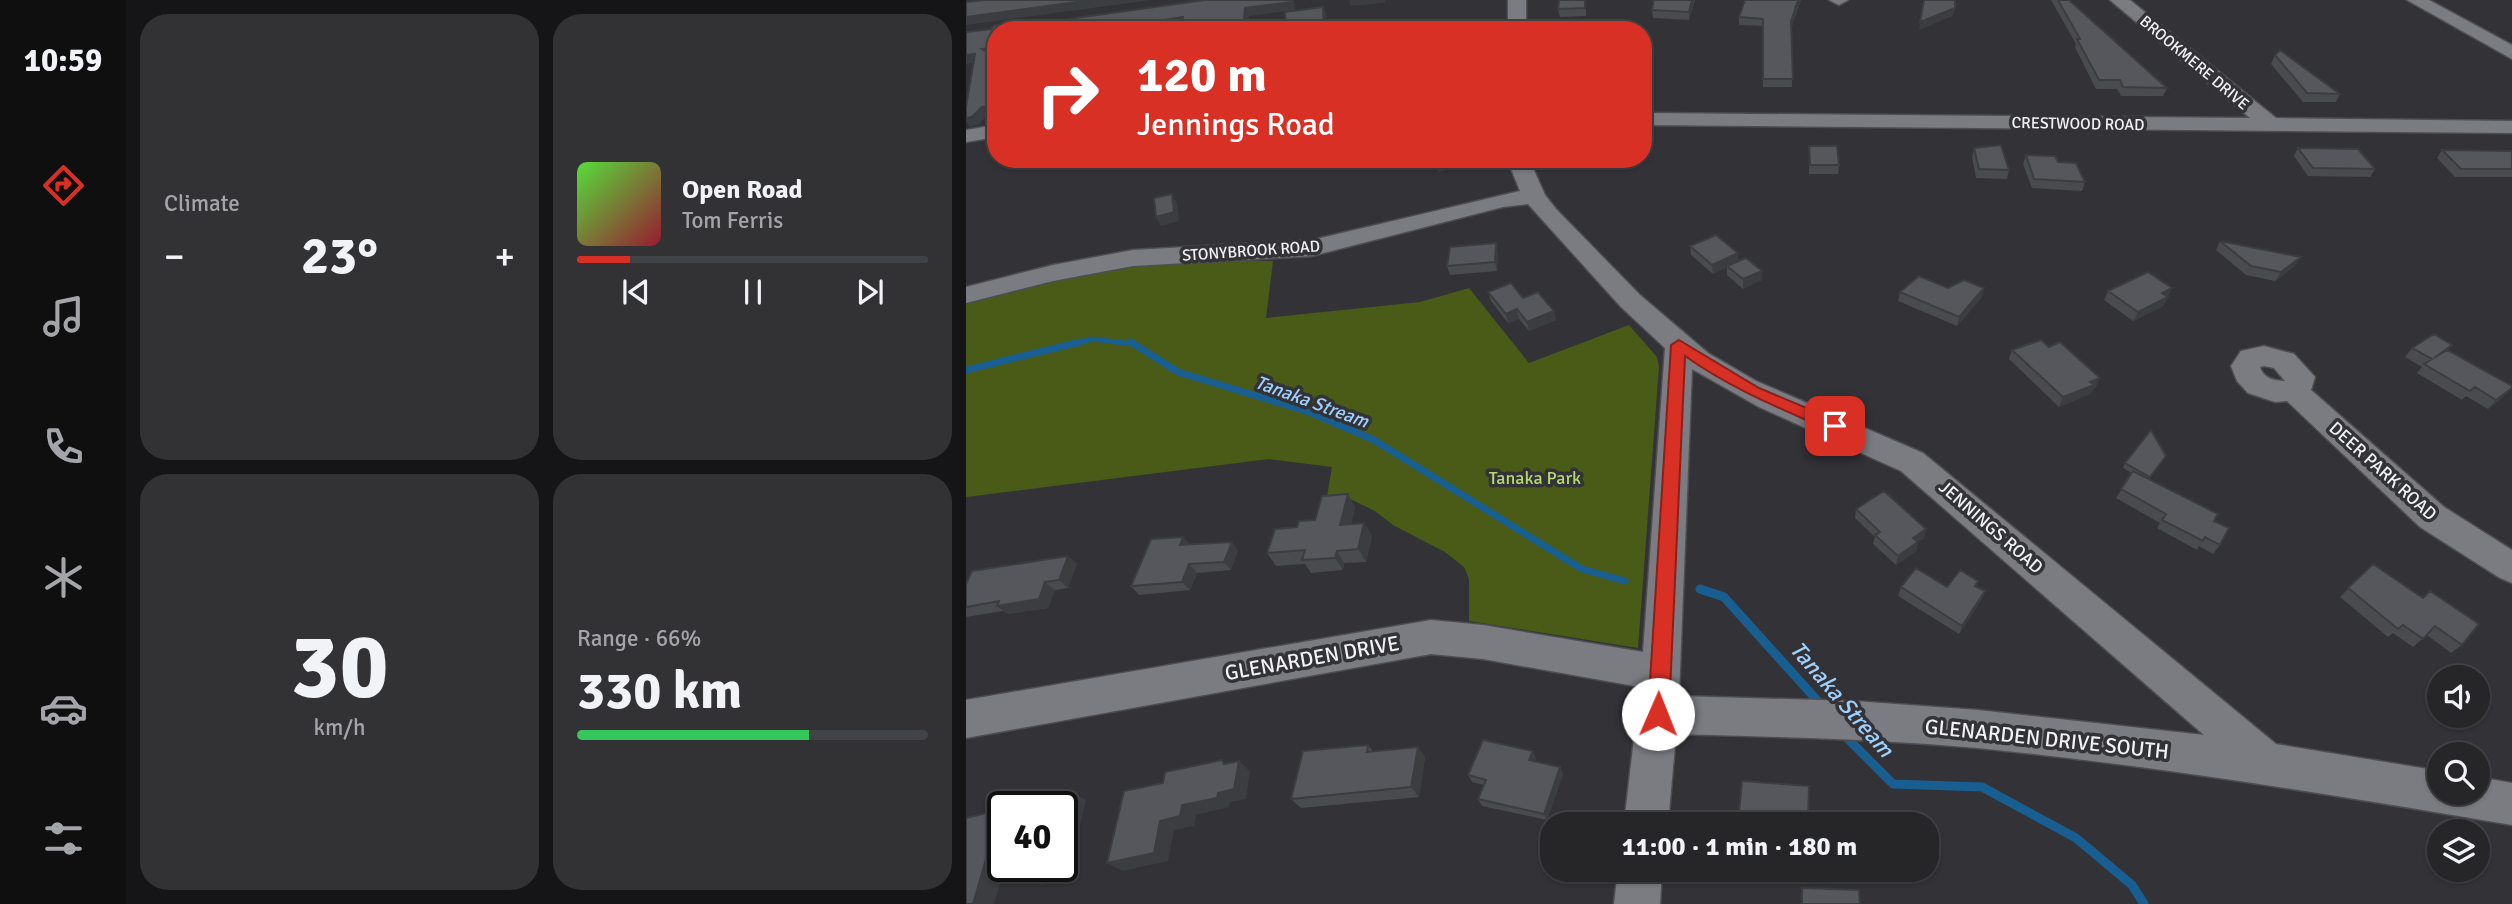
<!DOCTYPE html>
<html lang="en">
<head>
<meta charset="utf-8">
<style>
	body { margin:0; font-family:Signika,sans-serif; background:#323235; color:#f1f3f6; height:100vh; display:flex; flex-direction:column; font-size:26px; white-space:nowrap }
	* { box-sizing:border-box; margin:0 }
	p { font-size:23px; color:#a4a5a8 }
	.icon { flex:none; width:38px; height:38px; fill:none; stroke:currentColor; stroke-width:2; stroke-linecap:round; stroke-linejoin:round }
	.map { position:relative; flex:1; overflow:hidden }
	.sheet { display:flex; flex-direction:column; gap:14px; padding:14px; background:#151517; width:840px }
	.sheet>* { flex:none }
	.hud { position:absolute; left:21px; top:21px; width:665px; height:147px; border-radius:28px; box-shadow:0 2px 5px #0004,0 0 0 2px #424346; background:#d93025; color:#fff; overflow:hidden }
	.fabs { position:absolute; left:1461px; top:665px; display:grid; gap:14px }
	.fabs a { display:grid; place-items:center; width:63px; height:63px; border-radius:50%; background:#262629; box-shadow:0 2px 5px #0004,0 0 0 2px #424346; font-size:35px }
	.speed { position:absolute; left:21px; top:791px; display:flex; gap:14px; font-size:35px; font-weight:700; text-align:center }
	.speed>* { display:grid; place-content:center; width:91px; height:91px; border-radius:50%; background:#262629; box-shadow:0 2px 5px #0004,0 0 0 2px #424346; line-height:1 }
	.speed .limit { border:4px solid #111; border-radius:10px; background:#fff; color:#111 }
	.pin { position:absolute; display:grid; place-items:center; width:60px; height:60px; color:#fff; margin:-30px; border-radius:14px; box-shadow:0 4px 10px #0006 }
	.me { position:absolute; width:77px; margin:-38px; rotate:1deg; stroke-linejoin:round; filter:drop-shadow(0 0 5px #0008) }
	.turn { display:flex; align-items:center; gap:24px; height:147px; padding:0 35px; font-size:32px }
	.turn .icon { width:91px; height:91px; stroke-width:2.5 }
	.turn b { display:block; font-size:49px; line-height:60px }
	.big { font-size:52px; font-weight:700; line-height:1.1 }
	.sheet .tile { flex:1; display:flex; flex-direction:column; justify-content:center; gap:10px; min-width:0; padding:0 24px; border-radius:28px; background:#323235 }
	.sheet .dial { align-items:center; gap:0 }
	.dial b { font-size:91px; line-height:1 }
	.song { display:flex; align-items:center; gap:21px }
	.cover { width:84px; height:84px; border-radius:10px; background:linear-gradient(135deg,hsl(110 70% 55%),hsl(350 70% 35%)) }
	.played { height:7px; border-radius:4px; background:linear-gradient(90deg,#d93025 15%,#424346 15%) }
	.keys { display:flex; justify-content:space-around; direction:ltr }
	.heat { display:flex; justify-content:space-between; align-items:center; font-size:38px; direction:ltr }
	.charge { height:10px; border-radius:5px; background:linear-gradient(90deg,#34c759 66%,#424346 0) }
	.sheet .tiles { flex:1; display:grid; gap:14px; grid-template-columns:repeat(2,1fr) }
	.trip { position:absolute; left:574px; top:812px; width:399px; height:70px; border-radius:28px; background:#262629; box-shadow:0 2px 5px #0004,0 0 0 2px #424346; font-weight:700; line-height:70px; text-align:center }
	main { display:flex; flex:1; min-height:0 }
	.menu { display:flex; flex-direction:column; width:126px; justify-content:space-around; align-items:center; background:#0f0f10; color:#a4a5a8 }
	.menu .icon { width:49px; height:49px }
	.menu .active { color:#d93025 }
	.menu b { font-size:32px; color:#f1f3f6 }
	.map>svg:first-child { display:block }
	.green { fill:#495b17 }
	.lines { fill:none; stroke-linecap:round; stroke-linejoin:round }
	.stream-far2 { stroke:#185e91; stroke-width:5 }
	.stream-far1 { stroke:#185e91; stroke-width:7 }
	.stream { stroke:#185e91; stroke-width:9 }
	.minor-casing { stroke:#4e4e52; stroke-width:3 }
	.minor { fill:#7b7c82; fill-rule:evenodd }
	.wall { fill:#4a4b4f }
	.shaded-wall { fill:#3c3d40 }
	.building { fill:#56575c; stroke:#3c3d40; stroke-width:2 }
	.route { fill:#d93025; stroke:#8d1f18; stroke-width:2 }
	.labels { text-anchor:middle; stroke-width:7; stroke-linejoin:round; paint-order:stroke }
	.far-street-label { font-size:16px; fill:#f1f2f5; stroke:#323237 }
	.street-label { font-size:18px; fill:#f1f2f5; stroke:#323237 }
	.park-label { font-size:18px; fill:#b7d86f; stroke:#323237 }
	.water-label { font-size:19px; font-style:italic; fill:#9ed0fd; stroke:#323237 }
	.near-street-label { font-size:21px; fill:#f1f2f5; stroke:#323237 }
	.near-water-label { font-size:23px; font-style:italic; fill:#9ed0fd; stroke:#323237 }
</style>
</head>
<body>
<main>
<nav class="menu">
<b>10:59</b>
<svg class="icon active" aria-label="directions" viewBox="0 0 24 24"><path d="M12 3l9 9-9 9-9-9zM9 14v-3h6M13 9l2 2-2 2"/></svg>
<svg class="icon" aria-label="music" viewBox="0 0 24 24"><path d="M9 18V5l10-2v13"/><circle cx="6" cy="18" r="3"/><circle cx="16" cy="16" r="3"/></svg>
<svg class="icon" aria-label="phone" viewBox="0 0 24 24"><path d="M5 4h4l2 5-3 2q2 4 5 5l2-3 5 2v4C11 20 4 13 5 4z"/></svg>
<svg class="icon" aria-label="climate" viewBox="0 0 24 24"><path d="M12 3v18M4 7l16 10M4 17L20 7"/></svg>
<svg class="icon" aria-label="car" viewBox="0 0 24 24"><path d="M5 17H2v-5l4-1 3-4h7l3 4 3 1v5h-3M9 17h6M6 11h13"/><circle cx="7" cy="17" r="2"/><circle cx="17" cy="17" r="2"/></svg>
<svg class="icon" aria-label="filters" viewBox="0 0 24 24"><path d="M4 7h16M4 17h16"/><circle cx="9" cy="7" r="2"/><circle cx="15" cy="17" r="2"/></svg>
</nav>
<section class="sheet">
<div class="tiles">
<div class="tile"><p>Climate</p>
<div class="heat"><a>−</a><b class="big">23°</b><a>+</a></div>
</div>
<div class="tile">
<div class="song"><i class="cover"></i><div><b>Open Road</b><p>Tom Ferris</p></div></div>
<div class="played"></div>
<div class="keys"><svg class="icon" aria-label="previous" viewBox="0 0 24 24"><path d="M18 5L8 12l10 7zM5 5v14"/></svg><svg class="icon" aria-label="pause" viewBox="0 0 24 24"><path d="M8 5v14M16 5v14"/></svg><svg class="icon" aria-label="next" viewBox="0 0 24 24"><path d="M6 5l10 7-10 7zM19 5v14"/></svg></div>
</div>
<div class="tile dial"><b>30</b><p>km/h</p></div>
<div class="tile"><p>Range · 66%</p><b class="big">330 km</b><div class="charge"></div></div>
</div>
</section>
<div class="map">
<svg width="1546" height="904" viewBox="0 0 1546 904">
	<rect width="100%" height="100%" fill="#323237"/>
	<path class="green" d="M173 261H307L300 318 454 302 503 288 563 363 663 325 691 357 693 367 672 648 503 621V579L498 567 479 552 427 525 409 511 384 499 361 496 366 467 303 459 0 497V299Z"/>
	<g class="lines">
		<path class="stream-far2" d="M107 344 126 339 167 344"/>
		<path class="stream-far1" d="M165 342 212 372 343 412 408 440 616 569 659 581
			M0 370 114 342
			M734 589 737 590"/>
		<path class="stream" d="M734 589 758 597 858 708
			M877 734 927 784 1016 787 1110 838 1166 885 1178 904"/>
		<g class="minor-casing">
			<path id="minor" d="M542 0H560V30H542Z
				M863 0H882L873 5Z
				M1144 0H1164L1310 118 1546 121V133L677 125V113L1284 118Z
				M1441 0H1463L1546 45V59Z
				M30 125V137L0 142V130Z
				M541 159H563L579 195 590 209 674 295 742 353 790 381 957 453 1310 744 1474 771V793H1512V777L1546 783V825C1369 795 1191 766 1012 748 911 739 811 737 710 734L702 824H658L674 687 517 659 465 654 0 738V700L465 620 517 625 677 652 699 348 655 307 562 204 537 207 346 256 167 266 87 281 0 303V287L87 265 167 250 346 240 554 191ZM726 369 793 407 935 471 1238 735 1012 710 888 701 713 696Z
				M1298 346 1328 354 1349 377 1345 390 1478 507 1546 550V583L1534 578 1454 527 1321 401 1309 402 1282 393 1271 381 1265 366 1275 351ZM1298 366 1308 368 1319 381C1308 381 1297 378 1294 367Z
				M652 870H696L694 904H648Z"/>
		</g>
		<use href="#minor" class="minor"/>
	</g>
	<path class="wall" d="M593 0H620V16L594 17 592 9Z
		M688 0H729L723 20 687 18 686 10Z
		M779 0H835L825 28 826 87H797V26L773 25V17Z
		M1085 0H1103L1201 88 1197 96H1155L1151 89H1130L1109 47 1110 44Z
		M1309 55 1374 94 1370 102H1337L1305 64Z
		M843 146 873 165 872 174H843Z
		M1008 148 1043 170 1041 179 1010 178 1006 157Z
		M1332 148 1409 169 1404 177 1342 176 1328 156Z
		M1476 150 1546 151V177H1489L1471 158Z
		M1060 155 1119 182 1116 191 1066 188 1057 164Z
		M466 159H491L493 166 473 172Z
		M1254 241 1329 266 1309 281 1280 275 1250 250Z
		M724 246 772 253V261L796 280 777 289 761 275V267L747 274 725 255Z
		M532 252 531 271 484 275 481 266Z
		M982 288H1018L1016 297 991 326 932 301 934 292Z
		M1206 288 1197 306 1167 321 1138 300 1142 291Z
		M522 292 557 298 588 311 590 320 563 331 553 319 542 323 525 301Z
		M1486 345 1482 350 1538 396 1522 409 1500 396 1496 400 1451 373 1456 367 1439 357 1446 348Z
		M1083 347 1130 387 1127 389 1124 394 1093 407 1043 359 1046 350Z
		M1200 456 1183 479 1248 521 1254 545 1247 554 1233 546 1231 550 1191 528 1194 523 1150 498 1166 473 1157 468 1159 463Z
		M389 507 385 524 398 523 406 536 400 562 378 563 377 570 345 573 339 564 310 566 301 553 331 527 349 520Z
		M890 509 960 529 958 538 952 542 950 551 930 565 907 544 909 537 889 518Z
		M217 537 224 545 272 550 265 570 231 573 224 590 173 595 165 586Z
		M102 556 111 564 102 588 89 590 82 608 41 614 37 611 0 617V584Z
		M1407 564 1456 598 1464 591 1496 645 1485 653 1461 635 1447 647 1427 633 1422 637 1374 597Z
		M1010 586 1015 600 993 634 932 596 935 587Z
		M402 745 407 751 452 747 459 757 453 797 335 808 325 799Z
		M567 751 570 758 568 761 594 767 597 774 581 820 516 806 512 799 518 785 506 782 502 775Z
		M843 786 842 824H772Z"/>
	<path class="shaded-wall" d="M125 0H186L0 25V17Z
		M328 0 329 10 283 16 281 30H277L279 8Z
		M383 0H419V3L384 6Z
		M726 0H729L723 20V12Z
		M832 0H835L825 30V22Z
		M357 7 360 14 361 30H358Z
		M989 8 987 16 953 30 954 22Z
		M217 17 225 22H248L252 30H219L217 26 191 30H137Z
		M30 47V56L16 49Z
		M9 54 15 62 0 64V55Z
		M30 105V114L21 116 12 125 4 127 0 121V118L16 107Z
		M483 159H491L493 166 473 172 471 163Z
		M206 194 211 203 213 221 195 226 190 217Z
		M530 243 532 252 531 271 529 262Z
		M772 253V262L747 274 746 265Z
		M1335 257 1329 266 1309 281 1315 272Z
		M796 271V280L777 289V279Z
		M1018 288 1016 297 991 326 993 317Z
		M1206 288 1197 306 1167 321 1172 312 1196 293Z
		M551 309 553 319 542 323 540 314Z
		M588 311 590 320 563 331 561 322Z
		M1134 378 1130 387 1127 389 1124 394 1093 407 1097 397 1124 382Z
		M1546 388 1538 396 1522 409 1530 400Z
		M382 494 389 507 381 538 374 525Z
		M398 523 406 536 400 562 392 549Z
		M960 529 958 538 945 546 947 538Z
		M217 537 224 546 214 545Z
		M266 542 272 550 265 570 258 562Z
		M952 542 950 551 930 565 932 556Z
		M371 551 378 563 377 570 369 558Z
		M102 556 111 564 102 588 93 580Z
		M223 564 231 573 224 590 216 582Z
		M79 582 89 590 82 608 41 614 31 606Z
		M1019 591 1015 600 993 634 996 626Z
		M452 747 459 757 453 797 445 787Z
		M567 751 570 758 566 767 563 760Z
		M273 761 284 771 280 799 264 802 263 807 230 815 228 826 208 830 202 861 157 871 141 863 194 821 216 805 252 793Z
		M594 767 597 774 581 820 578 814Z
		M104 791 120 800 101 879 75 885 57 877 85 866H96V821Z
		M37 855V866H44L39 868 28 904H7L20 859Z"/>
	<path class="building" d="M20 0H125L0 17V2Z
		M239 0H326V2L279 8 277 30H247L248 22 225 25V22L216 23 217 17 137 30H30V47L16 49 30 56V105L16 107 6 117 0 118V107L9 54 0 55V32L25 29 28 25H59Z
		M593 0H619V8L592 9Z
		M688 0H726L723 12 686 10Z
		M779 0H832L825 22 827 79H797V19L773 17Z
		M958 0H989V8L954 22Z
		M1092 0H1103L1201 88 1157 87 1154 80H1133L1111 39H1114Z
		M357 7 358 30H321L319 12Z
		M1314 50 1374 94 1341 93 1309 55Z
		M1035 145 1043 170 1013 169 1008 148Z
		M843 146H871L873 165H844Z
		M1332 148 1392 149 1409 169 1347 168Z
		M1476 150 1546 151V169H1495Z
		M1060 155 1089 156 1092 162 1110 163 1119 182 1068 179Z
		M469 159H483L471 163Z
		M206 194 208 212 190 217 188 198Z
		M750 235 772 253 746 265 724 246Z
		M1254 241 1335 257 1315 272 1285 266Z
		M530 243 529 262 481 266 484 247Z
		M780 258 796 271 777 279 761 266Z
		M1182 272 1206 288 1196 293 1202 297 1172 312 1142 291Z
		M953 276 982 288 998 280 1018 288 993 317 934 292Z
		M545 283 557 298 572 292 588 311 561 322 551 309 540 314 522 292Z
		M1468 334 1486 345 1468 358 1481 350 1546 386V388L1530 400 1509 387 1504 391 1458 364 1466 359 1446 348Z
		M1075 340 1083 347 1094 342 1134 378 1124 382 1128 385 1097 397 1046 350Z
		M1185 430 1200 456 1184 477 1159 463Z
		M1167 471 1252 514 1248 521 1263 528 1254 545 1239 537 1237 541 1196 520 1200 514 1155 489Z
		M918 491 960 529 947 538 952 542 932 556 909 535 914 532 890 509Z
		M382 494 374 525 398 523 392 549 371 551 369 558 336 560 339 550 301 553 309 529 331 527 333 521 349 520 356 496Z
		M217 537 214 545 266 542 258 562 223 564 216 582 165 586 185 539Z
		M102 556 93 580 79 582 73 599 31 606 33 601 0 607V584L6 571Z
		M1407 564 1457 598 1464 591 1513 624 1496 645 1469 626 1457 639 1437 625 1432 629 1382 588Z
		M950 568 981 587 994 570 1012 581 1009 586 1019 591 996 626 935 587Z
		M517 740 567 751 563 760 594 767 578 814 512 799 520 780 502 775Z
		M402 745 401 752 452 747 445 787 325 799 337 751Z
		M256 760 258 764 273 761 268 789 252 793 251 798 216 805 214 816 194 821 188 853 141 863 158 791 197 783 199 772Z
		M776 781 843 786 842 823 818 821V824H772Z
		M104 791 96 821V807H44Z
		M37 809V855L20 859 7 904H0V818Z
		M60 866H85L84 870 57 877Z
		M836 888 893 890 894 904H836Z"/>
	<path class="route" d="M713 340 793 388 874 422 876 426 874 430H863C813 408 764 388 719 356L703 714 700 720 692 723 685 720 682 714 705 345Z"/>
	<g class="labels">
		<g class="far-street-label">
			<text transform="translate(1229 62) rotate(40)" y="6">BROOKMERE DRIVE</text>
			<text transform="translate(1112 123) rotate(1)" y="6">CRESTWOOD ROAD</text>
			<text transform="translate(285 250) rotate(-4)" y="6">STONYBROOK ROAD</text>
		</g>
		<g class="street-label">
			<text transform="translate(1417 471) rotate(42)" y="6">DEER PARK ROAD</text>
			<text transform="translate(1025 527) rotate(41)" y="6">JENNINGS ROAD</text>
		</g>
		<g class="park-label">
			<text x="569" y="484">Tanaka Park</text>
		</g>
		<g class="water-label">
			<text transform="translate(346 401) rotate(20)" y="7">Tanaka Stream</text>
		</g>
		<g class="near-street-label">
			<text transform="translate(346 658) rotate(-10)" y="7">GLENARDEN DRIVE</text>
			<text transform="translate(1081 739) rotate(6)" y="7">GLENARDEN DRIVE SOUTH</text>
		</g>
		<g class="near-water-label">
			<text transform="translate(876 699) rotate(49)" y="8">Tanaka Stream</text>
		</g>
	</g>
</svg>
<div class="fabs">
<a><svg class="icon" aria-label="sound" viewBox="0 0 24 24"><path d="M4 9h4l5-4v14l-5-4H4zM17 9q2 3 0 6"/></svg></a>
<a><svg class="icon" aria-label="search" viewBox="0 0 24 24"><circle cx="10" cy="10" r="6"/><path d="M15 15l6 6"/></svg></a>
<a><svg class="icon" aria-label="layers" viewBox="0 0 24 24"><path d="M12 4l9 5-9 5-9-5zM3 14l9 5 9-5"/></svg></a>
</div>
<div class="speed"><div class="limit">40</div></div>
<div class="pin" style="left:869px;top:426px;background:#d93025"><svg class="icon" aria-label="arrive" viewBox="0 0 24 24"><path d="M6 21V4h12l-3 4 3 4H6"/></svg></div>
<svg class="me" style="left:692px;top:714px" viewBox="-20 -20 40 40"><circle r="19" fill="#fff"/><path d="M0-13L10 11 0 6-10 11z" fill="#d93025"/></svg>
<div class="trip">11:00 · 1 min · 180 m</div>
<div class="hud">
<div class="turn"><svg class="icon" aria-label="right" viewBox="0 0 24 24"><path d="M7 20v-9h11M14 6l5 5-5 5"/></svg><div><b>120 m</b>Jennings Road</div></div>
</div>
</div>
</main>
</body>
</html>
